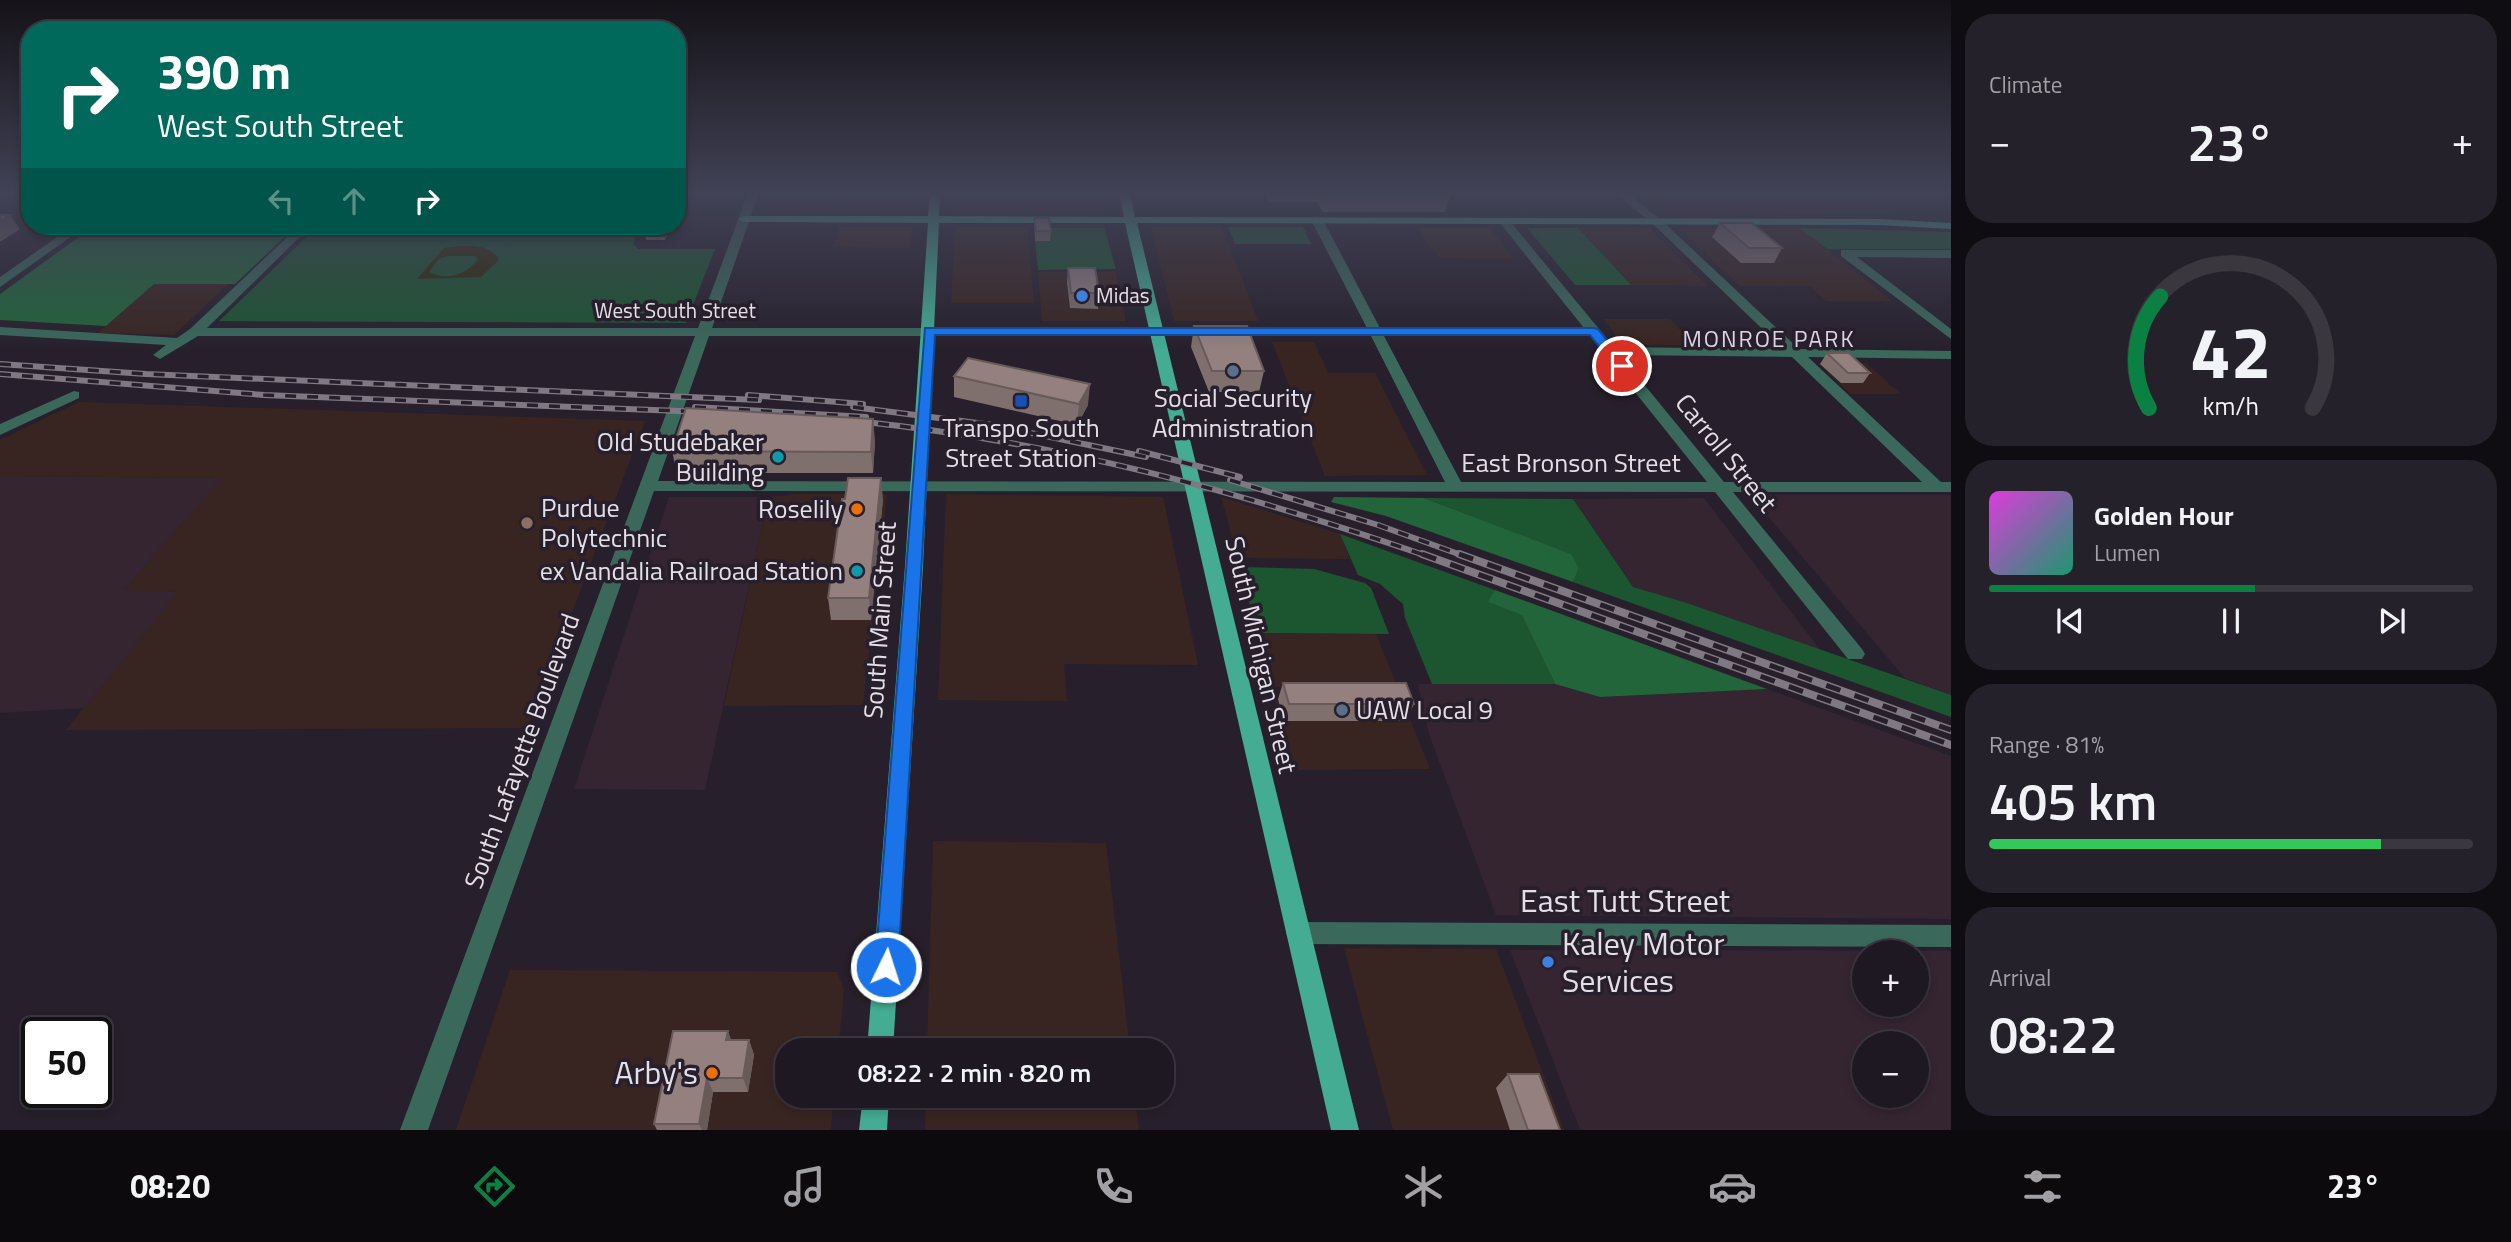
<!DOCTYPE html>
<html lang="en">
<head>
<meta charset="utf-8">
<style>
	body { margin:0; font-family:"Titillium Web",sans-serif; background:#25212a; color:#f1f3f6; height:100vh; display:flex; flex-direction:column; font-size:26px; white-space:nowrap }
	* { box-sizing:border-box; margin:0 }
	p { font-size:23px; color:#a0a0a5 }
	.icon { flex:none; width:38px; height:38px; fill:none; stroke:currentColor; stroke-width:2; stroke-linecap:round; stroke-linejoin:round }
	.map { position:relative; flex:1; overflow:hidden }
	.sheet { display:flex; flex-direction:column; gap:14px; padding:14px; background:#100d12; width:560px }
	.sheet>* { flex:none }
	.hud { position:absolute; left:21px; top:21px; width:665px; height:214px; border-radius:28px; box-shadow:0 4px 10px #0003,0 0 0 2px #3b373f; background:#00695c; color:#fff; overflow:hidden }
	.tools { position:absolute; left:1852px; top:940px; display:grid; gap:14px }
	.tools a { display:grid; place-items:center; width:77px; height:77px; border-radius:50%; background:#1d1821; box-shadow:0 4px 10px #0003,0 0 0 2px #3b373f; font-size:35px }
	.speed { position:absolute; left:21px; top:1017px; display:flex; gap:14px; font-size:35px; font-weight:700; text-align:center }
	.speed>* { display:grid; place-content:center; width:91px; height:91px; border-radius:50%; background:#1d1821; box-shadow:0 4px 10px #0003,0 0 0 2px #3b373f; line-height:1 }
	.speed .limit { border:4px solid #111; border-radius:10px; background:#fff; color:#111 }
	.pin { position:absolute; display:grid; place-items:center; width:60px; height:60px; color:#fff; margin:-30px; border:4px solid #fff; border-radius:50%; box-shadow:0 2px 7px #0007 }
	.me { position:absolute; width:77px; margin:-38px; rotate:4deg; stroke-linejoin:round; filter:drop-shadow(0 0 5px #0008) }
	.turn { display:flex; align-items:center; gap:24px; height:147px; padding:0 21px; font-size:32px }
	.turn .icon { width:91px; height:91px; stroke-width:2.5 }
	.turn b { display:block; font-size:49px; line-height:60px }
	.lanes { display:flex; align-items:center; height:66px; padding:0 21px; background:#0003; justify-content:center; gap:35px; direction:ltr }
	.lanes .off { opacity:.35 }
	.big { font-size:52px; font-weight:600; line-height:1.1 }
	.sheet .card { flex:1; display:flex; flex-direction:column; justify-content:center; gap:10px; min-width:0; padding:0 24px; border-radius:28px; background:#25212a }
	.sheet .dial { align-items:center; gap:0 }
	.dial svg { height:182px; overflow:visible; fill:none; stroke:#3b373f; stroke-width:7; stroke-linecap:round; text-anchor:middle }
	.dial text { fill:#f1f3f6; stroke:none }
	.song { display:flex; align-items:center; gap:21px }
	.cover { width:84px; height:84px; border-radius:10px; background:linear-gradient(135deg,hsl(300 70% 55%),hsl(160 70% 35%)) }
	.played { height:7px; border-radius:4px; background:linear-gradient(90deg,#0b8043 55%,#3b373f 55%) }
	.keys { display:flex; justify-content:space-around; direction:ltr }
	.heat { display:flex; justify-content:space-between; align-items:center; font-size:38px; direction:ltr }
	.charge { height:10px; border-radius:5px; background:linear-gradient(90deg,#34c759 81%,#3b373f 0) }
	.trip { position:absolute; left:775px; top:1038px; width:399px; height:70px; border-radius:28px; background:#1d1821; box-shadow:0 4px 10px #0003,0 0 0 2px #3b373f; font-weight:600; line-height:70px; text-align:center }
	.menu { display:flex; height:112px; justify-content:space-around; align-items:center; background:#0c0a0d; color:#a0a0a5 }
	.menu .icon { width:49px; height:49px }
	.menu .on { color:#0b8043 }
	.menu b { font-size:32px; color:#f1f3f6 }
	main { display:flex; flex:1; min-height:0 }
	.map>svg:first-child { display:block }
	.commercial { fill:#382521 }
	.industrial { fill:#342531; fill-rule:evenodd }
	.green { fill:#1c5630 }
	.forest { fill:#22653a }
	.sand { fill:#322a09; fill-rule:evenodd }
	.lines { fill:none; stroke-linecap:round; stroke-linejoin:round }
	.minor { fill:#3a685b; fill-rule:evenodd }
	.major { fill:#43ac93; fill-rule:evenodd }
	.rail-far1-casing { stroke:#7f7983; stroke-width:6 }
	.rail-casing { stroke:#7f7983; stroke-width:8 }
	.rail-far1 { stroke:#27202c; stroke-width:3.5; stroke-dasharray:11; stroke-linecap:butt }
	.rail { stroke:#27202c; stroke-width:5; stroke-dasharray:15; stroke-linecap:butt }
	.wall { fill:#7f6f6d }
	.shaded-wall { fill:#685a59 }
	.building { fill:#94817f; stroke:#685a59; stroke-width:2 }
	.route { fill:#1a73e8; stroke:#114b97; stroke-width:2 }
	.shop-dot { fill:#3f7fe0; stroke:#27202c; stroke-width:2.5 }
	.service-dot { fill:#5c6f8a; stroke:#27202c; stroke-width:2.5 }
	.transit-dot { fill:#1a4fb4; stroke:#27202c; stroke-width:2.5 }
	.culture-dot { fill:#0f9aa8; stroke:#27202c; stroke-width:2.5 }
	.food-dot { fill:#e8710a; stroke:#27202c; stroke-width:2.5 }
	.education-dot { fill:#8d6e63; stroke:#27202c; stroke-width:2.5 }
	.labels { text-anchor:middle; stroke-width:7; stroke-linejoin:round; paint-order:stroke }
	.far-poi-label { font-size:21px; fill:#e3dfe7; stroke:#27202c; text-anchor:start }
	.far-street-label { font-size:21px; fill:#e3dfe7; stroke:#27202c }
	.far-neighbourhood-label { font-size:23px; letter-spacing:2px; fill:#dcd4e4; stroke:#27202c }
	.poi-label { font-size:26px; fill:#e3dfe7; stroke:#27202c; text-anchor:end }
	.street-label { font-size:26px; fill:#e3dfe7; stroke:#27202c }
	.near-street-label { font-size:32px; fill:#e3dfe7; stroke:#27202c }
	.near-poi-label { font-size:32px; fill:#e3dfe7; stroke:#27202c; text-anchor:start }
</style>
</head>
<body>
<main>
<div class="map">
<svg width="1951" height="1130" viewBox="0 0 1951 1130">
	<rect width="100%" height="100%" fill="#27202c"/>
	<path class="commercial" d="M770 193H840L836 211H765Z
		M847 193H916L914 211H842Z
		M956 193H1104V212H955Z
		M1641 193H1862L1891 214 1664 212Z
		M839 227H912L910 248 834 247Z
		M955 227H1027L1034 303H951Z
		M1151 227H1222L1258 321H1174Z
		M1417 228H1490L1514 259 1439 258Z
		M1578 228H1649L1708 286 1631 285Z
		M1677 228H1800L1892 301H1826L1809 286H1740Z
		M1038 272H1116L1126 321H1042Z
		M154 284H228L174 335 98 333Z
		M1603 319H1670L1695 345H1624Z
		M1272 342H1314L1328 373H1375L1427 475 1325 476Z
		M1818 363H1866L1901 394H1851Z
		M79 402 645 421 528 728 66 730 177 592 123 591 220 478 0 476V440Z
		M799 494H887L863 705 724 706 768 497Z
		M946 494 1163 497 1198 665 1064 664 1067 701 938 700Z
		M1221 497 1340 534 1350 559 1238 558Z
		M1258 633 1376 634 1398 688 1272 687Z
		M1275 699H1402L1430 769 1295 770Z
		M933 841 1106 843 1130 1050H927Z
		M1344 948 1496 949 1564 1130H1393Z
		M510 970 837 972 844 990 838 1050H788V1096H834L831 1130H456Z
		M926 1096H1135L1139 1130H925Z"/>
	<path class="industrial" d="M0 476 221 478 124 590 178 592 84 708 0 713Z
		M1750 495H1951V695L1905 678Z
		M669 497H768L705 790 574 789Z
		M1704 498 1821 651 1684 602 1633 587 1573 499Z
		M1418 684H1555L1600 697 1767 689 1951 756V919L1496 915 1429 734Z
		M1510 950 1951 951V1130H1580ZM1916 952V1004H1864V952ZM1916 1043V1096H1864V1043Z"/>
	<path class="green" d="M318 226H641L633 244 638 249H715L686 323 219 321Z
		M1228 227H1303L1311 244H1235Z
		M1049 228H1104L1116 269 1038 270 1035 241H1050Z
		M1527 228H1578L1631 285H1575Z
		M1800 228 1951 232V249H1827Z
		M1424 498 1573 499 1633 587 1684 602 1951 695V717L1573 582 1579 568 1570 554Z
		M1340 534 1495 590 1489 602 1522 614 1555 684H1432L1405 618 1403 604 1380 584 1358 575Z
		M1240 567 1314 569 1365 583 1371 588 1389 634 1257 633Z"/>
	<path class="forest" d="M94 226H296L235 284H154L106 326 0 320V294Z
		M1334 497 1424 498 1571 554 1579 568 1573 582 1386 516 1331 502Z
		M1495 590 1767 689 1600 697 1555 684 1522 615 1488 602Z"/>
	<path class="sand" d="M459 246C474 246 491 245 499 260L481 277 417 279 444 248ZM447 256H474L478 259C466 275 447 281 429 272L439 259Z"/>
	<g class="lines">
		<path class="minor" d="M748 193H759L712 328H1367L1311 220 1317 217 1323 220 1380 328H1584L1500 223V219H1508L1614 347 1783 349 1652 223 1615 193H1627L1660 219 1799 349 1951 351V359L1808 357 1941 482H1951V492H1733L1862 649 1865 654 1862 659H1848L1715 492 654 491 428 1130H400L695 336H198L160 359 153 355 166 345 0 335V327L177 338 190 329 299 226H311L207 328H698ZM709 336H1371L1445 482 658 481ZM1384 336H1590L1707 482H1461ZM1620 355 1792 357 1922 482H1724Z
			M73 226H86L0 287V277Z
			M1841 250H1951V258L1857 257 1951 329V339L1841 256Z
			M74 391 79 392V398L0 435V424Z
			M1298 922 1951 925V947L1298 944 1290 941 1286 933 1290 925Z"/>
		<path class="major" d="M930 193H940L939 216 1124 217 1119 193H1130L1135 217 1880 219 1951 223V229L1880 225 1137 223 1359 1130H1331L1125 223H939L923 566 893 1050H867L905 566 928 223 744 222 738 219 744 216H928Z
			M863 1096H889L887 1130H859Z"/>
		<g class="rail-far1-casing">
			<path id="rail-far1" d="M0 364 146 374 759 400
				M0 374 264 395 706 412
				M748 395 863 404
				M695 407 866 417
				M853 407 993 425 1146 457
				M856 421C1058 442 1235 490 1427 556
				M1139 451 1240 477
				M1230 480 1378 525 1464 556"/>
		</g>
		<g class="rail-casing">
			<path id="rail" d="M1422 554 1951 745
				M1459 554 1951 730"/>
		</g>
		<use href="#rail-far1" class="rail-far1"/>
		<use href="#rail" class="rail"/>
	</g>
	<path class="wall" d="M1265 193H1450L1451 194 1445 212H1323L1317 202H1269Z
		M1034 218 1051 231 1050 241H1035Z
		M1720 223 1782 248 1774 263H1741L1712 237Z
		M646 226H670L671 227 665 240H646L644 231Z
		M1068 268 1099 293 1098 309 1070 308 1067 282Z
		M1194 326 1264 371 1259 392H1209L1191 347Z
		M1827 353 1870 373 1863 383H1841L1820 364Z
		M954 376 1088 405 1077 425 954 397Z
		M875 441 873 473H677L672 451Z
		M845 499H883L871 620H831L828 598Z
		M1283 683 1414 704 1406 721H1284L1278 699Z
		M732 1040H749L754 1055 748 1092H713L707 1130H657L654 1124Z
		M1508 1074 1560 1130H1510L1496 1088Z"/>
	<path class="shaded-wall" d="M10 215 20 229 0 242V221Z
		M665 226H670L671 227 665 240 663 231Z
		M1090 384 1088 405 1077 425 1079 404Z
		M873 419 875 441 873 473 871 452Z
		M881 478 883 499 871 620 869 598Z
		M728 1031 733 1045 726 1040Z
		M749 1040 754 1055 748 1092 743 1078Z
		M707 1078 713 1092 707 1130H702L699 1124Z"/>
	<path class="building" d="M1327 193H1450L1451 194H1327Z
		M0 215H10L0 221Z
		M1034 218H1049L1051 231H1036Z
		M1720 223H1752L1782 248H1749Z
		M646 226H665L663 231H644Z
		M1068 268H1095L1099 293H1071Z
		M1194 326H1247L1264 371H1212Z
		M1827 353H1849L1870 373H1848Z
		M968 358 1090 384 1079 404 954 376Z
		M686 408 873 419 871 452 672 451Z
		M848 478H881L869 598H828L842 499H845Z
		M1283 683H1406L1414 704H1289Z
		M673 1031H728L726 1040H749L743 1078H707L699 1124H654Z
		M1508 1074H1539L1560 1130H1528Z"/>
	<linearGradient id="sky" x2="0" y2="1"><stop stop-color="#151218"/><stop offset="0.55" stop-color="#414256"/><stop offset="1" stop-color="#414256" stop-opacity="0"/></linearGradient>
	<rect width="1951" height="351" fill="url(#sky)"/>
	<path class="route" d="M925 328H1594L1598 329 1628 366 1617 369 1590 335H935L898 967 894 975 886 978 878 975 875 967Z"/>
	<g class="shop-dot">
		<circle cx="1082" cy="296" r="7"/>
		<circle cx="1548" cy="962" r="7"/>
	</g>
	<g class="service-dot">
		<circle cx="1233" cy="371" r="7"/>
		<circle cx="1342" cy="710" r="7"/>
	</g>
	<rect class="transit-dot" x="1014" y="394" width="14" height="14" rx="3.5"/>
	<g class="culture-dot">
		<circle cx="778" cy="457" r="7"/>
		<circle cx="857" cy="571" r="7"/>
	</g>
	<g class="food-dot">
		<circle cx="857" cy="509" r="7"/>
		<circle cx="712" cy="1073" r="7"/>
	</g>
	<circle class="education-dot" cx="527" cy="523" r="7"/>
	<g class="labels">
		<g class="far-poi-label">
			<text x="1096" y="303">Midas</text>
		</g>
		<g class="far-street-label">
			<text x="675" y="318">West South Street</text>
		</g>
		<g class="far-neighbourhood-label">
			<text x="1769" y="347">MONROE PARK</text>
		</g>
		<g class="poi-label">
			<text x="1233" y="407" text-anchor="middle">Social Security<tspan x="1233" dy="30">Administration</tspan></text>
			<text x="1021" y="437" text-anchor="middle">Transpo South<tspan x="1021" dy="30">Street Station</tspan></text>
			<text x="764" y="451">Old Studebaker<tspan x="764" dy="30">Building</tspan></text>
			<text x="541" y="517" text-anchor="start">Purdue<tspan x="541" dy="30">Polytechnic</tspan></text>
			<text x="843" y="518">Roselily</text>
			<text x="843" y="580">ex Vandalia Railroad Station</text>
			<text x="1356" y="719" text-anchor="start">UAW Local 9</text>
		</g>
		<g class="street-label">
			<text transform="translate(1726 453) rotate(51)" y="9">Carroll Street</text>
			<text x="1571" y="472">East Bronson Street</text>
			<text transform="translate(880 620) rotate(-86)" y="9">South Main Street</text>
			<text transform="translate(1261 655) rotate(77)" y="9">South Michigan Street</text>
			<text transform="translate(522 751) rotate(-70)" y="9">South Lafayette Boulevard</text>
		</g>
		<g class="near-street-label">
			<text x="1625" y="912">East Tutt Street</text>
		</g>
		<g class="near-poi-label">
			<text x="1562" y="955">Kaley Motor<tspan x="1562" dy="37">Services</tspan></text>
			<text x="698" y="1084" text-anchor="end">Arby's</text>
		</g>
	</g>
</svg>
<div class="tools">
<a>+</a>
<a>−</a>
</div>
<div class="speed"><div class="limit">50</div></div>
<div class="pin" style="left:1622px;top:366px;background:#d93025"><svg class="icon" aria-label="arrive" viewBox="0 0 24 24"><path d="M6 21V4h12l-3 4 3 4H6"/></svg></div>
<svg class="me" style="left:886px;top:967px" viewBox="-20 -20 40 40"><circle r="17" fill="#1a73e8" stroke="#fff" stroke-width="3"/><path d="M0-11L8 9 0 5-8 9z" fill="#fff"/></svg>
<div class="trip">08:22 · 2 min · 820 m</div>
<div class="hud">
<div class="turn"><svg class="icon" aria-label="right" viewBox="0 0 24 24"><path d="M7 20v-9h11M14 6l5 5-5 5"/></svg><div><b>390 m</b>West South Street</div></div>
<div class="lanes"><svg class="icon off" aria-label="left" viewBox="0 0 24 24"><path d="M17 20v-9H6M10 6l-5 5 5 5"/></svg><svg class="icon off" aria-label="ahead" viewBox="0 0 24 24"><path d="M12 20V5M6 11l6-6 6 6"/></svg><svg class="icon" aria-label="right" viewBox="0 0 24 24"><path d="M7 20v-9h11M14 6l5 5-5 5"/></svg></div>
</div>
</div>
<section class="sheet">
<div class="card"><p>Climate</p>
<div class="heat"><a>−</a><b class="big">23°</b><a>+</a></div>
</div>
<div class="card dial"><svg viewBox="0 0 100 80">
<path d="M14 69A42 42 0 1 1 86 69"/>
<path d="M14 69A42 42 0 0 1 19 20" stroke="#0b8043"/>
<text x="50" y="56" font-size="32" font-weight="700">42</text>
<text x="50" y="72" font-size="11">km/h</text>
</svg></div>
<div class="card">
<div class="song"><i class="cover"></i><div><b>Golden Hour</b><p>Lumen</p></div></div>
<div class="played"></div>
<div class="keys"><svg class="icon" aria-label="previous" viewBox="0 0 24 24"><path d="M18 5L8 12l10 7zM5 5v14"/></svg><svg class="icon" aria-label="pause" viewBox="0 0 24 24"><path d="M8 5v14M16 5v14"/></svg><svg class="icon" aria-label="next" viewBox="0 0 24 24"><path d="M6 5l10 7-10 7zM19 5v14"/></svg></div>
</div>
<div class="card"><p>Range · 81%</p><b class="big">405 km</b><div class="charge"></div></div>
<div class="card"><p>Arrival</p><b class="big">08:22</b></div>
</section>
</main>
<nav class="menu">
<b>08:20</b>
<svg class="icon on" aria-label="directions" viewBox="0 0 24 24"><path d="M12 3l9 9-9 9-9-9zM9 14v-3h6M13 9l2 2-2 2"/></svg>
<svg class="icon" aria-label="music" viewBox="0 0 24 24"><path d="M9 18V5l10-2v13"/><circle cx="6" cy="18" r="3"/><circle cx="16" cy="16" r="3"/></svg>
<svg class="icon" aria-label="phone" viewBox="0 0 24 24"><path d="M5 4h4l2 5-3 2q2 4 5 5l2-3 5 2v4C11 20 4 13 5 4z"/></svg>
<svg class="icon" aria-label="climate" viewBox="0 0 24 24"><path d="M12 3v18M4 7l16 10M4 17L20 7"/></svg>
<svg class="icon" aria-label="car" viewBox="0 0 24 24"><path d="M5 17H2v-5l4-1 3-4h7l3 4 3 1v5h-3M9 17h6M6 11h13"/><circle cx="7" cy="17" r="2"/><circle cx="17" cy="17" r="2"/></svg>
<svg class="icon" aria-label="filters" viewBox="0 0 24 24"><path d="M4 7h16M4 17h16"/><circle cx="9" cy="7" r="2"/><circle cx="15" cy="17" r="2"/></svg>
<b>23°</b>
</nav>
</body>
</html>
